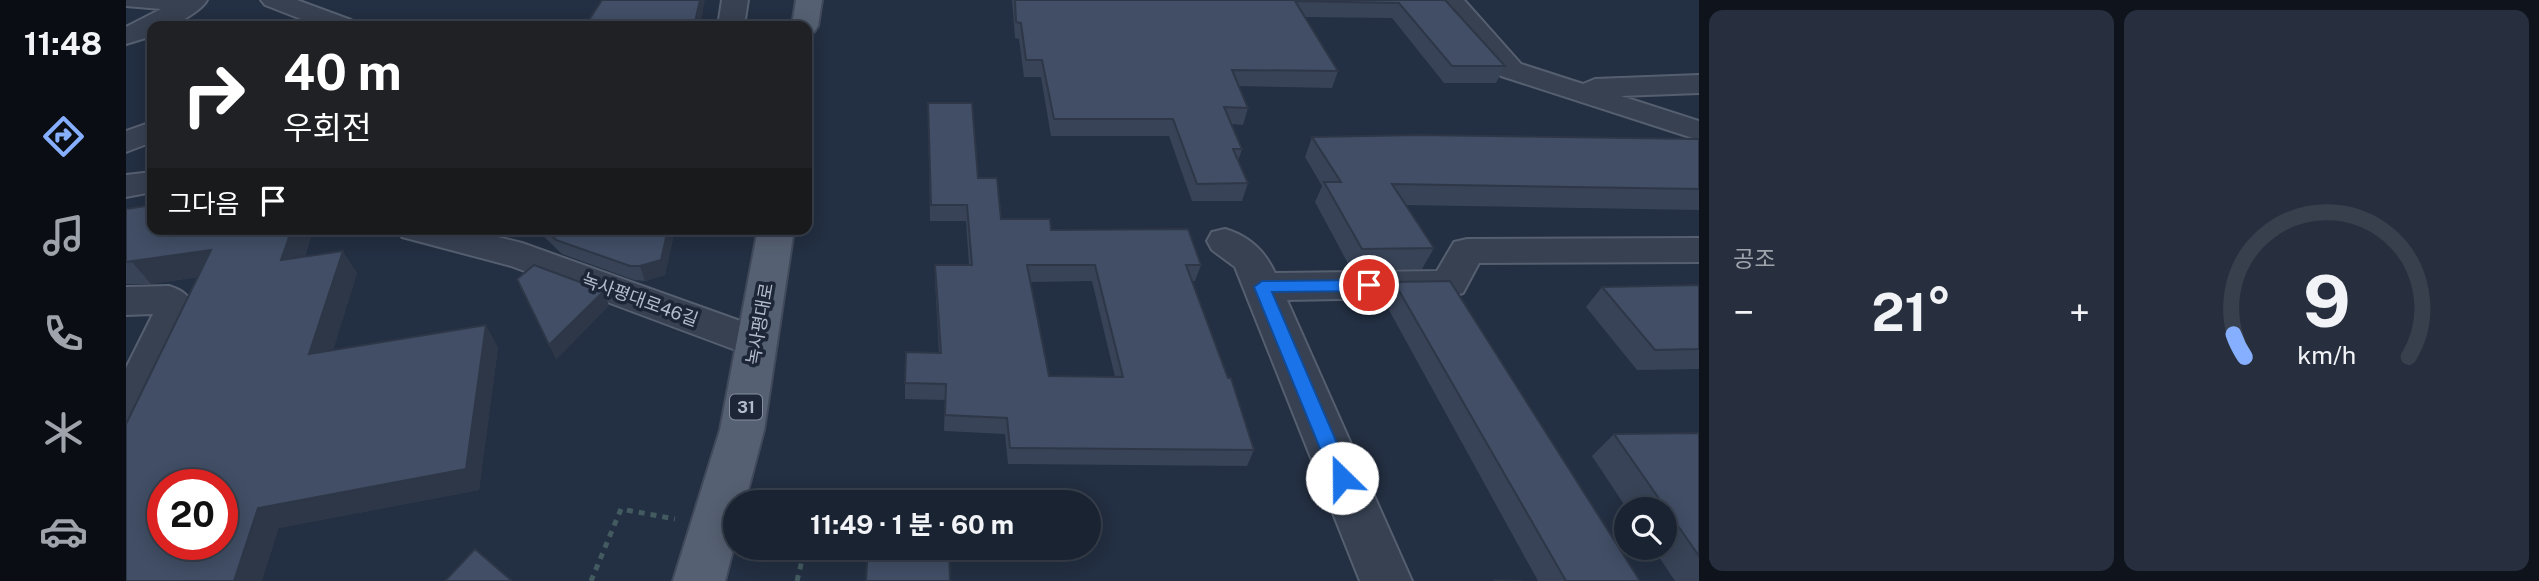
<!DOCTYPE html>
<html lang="ko">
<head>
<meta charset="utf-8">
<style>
	body { margin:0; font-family:"Public Sans","Noto Sans KR",sans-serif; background:#272f3e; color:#f1f3f6; height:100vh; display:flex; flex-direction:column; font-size:26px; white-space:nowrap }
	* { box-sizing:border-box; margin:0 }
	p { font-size:23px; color:#9fa4ac }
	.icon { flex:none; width:38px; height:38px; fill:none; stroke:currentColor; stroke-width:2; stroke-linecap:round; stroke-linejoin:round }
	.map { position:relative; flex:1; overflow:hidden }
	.details { display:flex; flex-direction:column; gap:10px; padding:10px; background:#0e131c; width:840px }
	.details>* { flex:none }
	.hud { position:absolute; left:21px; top:21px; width:665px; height:214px; border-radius:14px; box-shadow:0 4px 18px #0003,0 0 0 2px #38404d; background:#202124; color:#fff; overflow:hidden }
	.tools { position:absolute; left:1488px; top:497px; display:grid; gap:14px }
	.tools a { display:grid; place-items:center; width:63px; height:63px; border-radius:50%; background:#1a2332; box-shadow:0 4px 18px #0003,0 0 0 2px #38404d; font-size:35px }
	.speed { position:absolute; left:21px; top:469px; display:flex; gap:14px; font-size:35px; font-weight:700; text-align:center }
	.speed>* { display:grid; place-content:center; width:91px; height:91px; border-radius:50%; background:#1a2332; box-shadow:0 4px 18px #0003,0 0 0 2px #38404d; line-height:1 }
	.speed .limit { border:10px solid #d22; background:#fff; color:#111 }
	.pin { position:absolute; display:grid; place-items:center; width:60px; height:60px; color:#fff; margin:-30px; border:4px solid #fff; border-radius:50%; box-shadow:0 2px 7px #0007 }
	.me { position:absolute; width:77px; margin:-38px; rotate:337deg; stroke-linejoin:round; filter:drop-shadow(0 0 5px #0008) }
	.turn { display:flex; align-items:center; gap:24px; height:147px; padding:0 21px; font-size:32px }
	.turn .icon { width:91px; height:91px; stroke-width:2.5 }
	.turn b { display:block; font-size:49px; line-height:60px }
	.then { display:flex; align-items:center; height:66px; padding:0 21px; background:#0003; gap:14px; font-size:26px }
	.big { font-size:52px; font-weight:700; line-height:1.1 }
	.details .tile { flex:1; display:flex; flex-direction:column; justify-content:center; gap:10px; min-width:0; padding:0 24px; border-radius:14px; background:#272f3e }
	.details .dial { align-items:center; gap:0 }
	.dial svg { height:182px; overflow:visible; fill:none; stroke:#38404d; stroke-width:7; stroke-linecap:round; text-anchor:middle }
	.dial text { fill:#f1f3f6; stroke:none }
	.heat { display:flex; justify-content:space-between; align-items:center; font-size:38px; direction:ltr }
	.details .tiles { flex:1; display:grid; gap:10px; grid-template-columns:repeat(2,1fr) }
	.trip { position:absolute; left:597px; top:490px; width:378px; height:70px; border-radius:35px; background:#1a2332; box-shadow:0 4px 18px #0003,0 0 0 2px #38404d; font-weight:700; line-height:70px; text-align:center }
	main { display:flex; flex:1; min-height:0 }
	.dock { display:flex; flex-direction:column; width:126px; justify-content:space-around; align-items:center; background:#0a0e14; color:#9fa4ac }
	.dock .icon { width:49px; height:49px }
	.dock .on { color:#86afff }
	.dock b { font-size:32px; color:#f1f3f6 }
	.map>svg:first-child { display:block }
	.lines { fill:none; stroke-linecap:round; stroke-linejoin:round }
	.minor-casing { stroke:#555f6f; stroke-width:4 }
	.major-casing { stroke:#414a5b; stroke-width:4 }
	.path { stroke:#435b60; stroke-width:5; stroke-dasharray:6 6; stroke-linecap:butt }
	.minor { fill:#374152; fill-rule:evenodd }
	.major { fill:#556072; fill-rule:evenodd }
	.wall { fill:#384357; fill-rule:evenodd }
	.shaded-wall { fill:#2e3747 }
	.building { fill:#414e65; stroke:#2e3747; stroke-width:2; fill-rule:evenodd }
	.route { fill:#1a73e8; stroke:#114b97; stroke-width:2 }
	.labels { text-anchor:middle; stroke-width:7; stroke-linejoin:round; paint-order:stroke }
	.shield { fill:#1c2637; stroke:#868f9f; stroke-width:2 }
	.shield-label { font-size:16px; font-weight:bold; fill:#b4bccc }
	.street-label { font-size:18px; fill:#b4bccc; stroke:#1c2637 }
</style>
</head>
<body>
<main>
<nav class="dock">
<b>11:48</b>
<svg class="icon on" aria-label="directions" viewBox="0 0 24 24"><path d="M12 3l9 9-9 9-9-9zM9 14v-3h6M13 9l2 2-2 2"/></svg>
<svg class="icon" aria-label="music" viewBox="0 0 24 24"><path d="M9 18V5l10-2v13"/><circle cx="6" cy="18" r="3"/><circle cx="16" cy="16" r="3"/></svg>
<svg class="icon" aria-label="phone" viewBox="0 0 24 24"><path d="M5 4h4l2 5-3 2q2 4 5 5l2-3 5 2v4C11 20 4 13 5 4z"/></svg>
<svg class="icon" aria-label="climate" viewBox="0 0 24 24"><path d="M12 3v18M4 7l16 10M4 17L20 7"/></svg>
<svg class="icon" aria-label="car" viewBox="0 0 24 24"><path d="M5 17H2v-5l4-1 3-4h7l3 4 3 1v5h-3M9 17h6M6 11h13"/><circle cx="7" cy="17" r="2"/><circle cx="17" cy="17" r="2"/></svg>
</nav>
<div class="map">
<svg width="1573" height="581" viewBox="0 0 1573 581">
	<rect width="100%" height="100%" fill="#232f42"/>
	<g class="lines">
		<g class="minor-casing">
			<path id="minor" d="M0 0H81C78 8 54 23 44 26 39 27 31 26 26 26V36L0 44V27L35 9 0 6Z
				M135 0H171L225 20 229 26H193L139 5Z
				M596 0H622L618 26H592Z
				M1311 0H1338L1395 64 1457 84 1469 79 1573 75V93L1495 96 1573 121V140L1375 76Z
				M26 122V142L0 152V131Z
				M26 172V192L0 197V175Z
				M271 229H338L396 243 645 332 651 343 645 354 631 358 385 266 276 237Z
				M1099 229C1123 236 1139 251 1149 273L1311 271 1328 242 1341 239 1573 238V262L1353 263 1337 293 1323 297 1161 300 1286 581H1234L1109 267 1086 250 1081 241 1086 232Z
				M43 286C56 290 61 294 68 306L66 316 16 423 0 429V368L27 314 0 315V287Z"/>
		</g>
		<g class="major-casing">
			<path id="major" d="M670 0H696L692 26 688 32 681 34V26H666Z
				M632 229H668L638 430 619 502H609V542L599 581H547L594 430Z"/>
		</g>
		<path class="path" d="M465 581 495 509 549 519
			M671 581 679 548"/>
		<use href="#minor" class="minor"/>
		<use href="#major" class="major"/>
	</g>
	<path class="wall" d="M886 0H1319L1379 66 1370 83H1318L1266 18 1179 17 1212 71 1206 88 1113 86 1122 108 1117 125 1105 124 1116 149 1112 161 1122 183 1116 201H1066L1043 136H925L915 77H898L893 39 889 38Z
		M802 103 852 178 875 219 925 230 1075 265 1069 281H1066L1128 450 1121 466 882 464 879 434 818 431 819 400 779 399V383L813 353 809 281V265H843L840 221H804ZM966 281 989 377 923 376 905 282Z
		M1186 137 1573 139V210L1280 205 1308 248 1296 269H1225L1189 202 1196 186 1179 157Z
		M0 209 187 229 179 256 231 273 207 350 372 347 353 490 153 528 72 277 25 284H0Z
		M410 229H549L539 275 519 281 508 280 436 254Z
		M1268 282 1514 581H1412L1258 301Z
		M1573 285V369L1511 370 1460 307 1476 287Z
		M1573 433V581H1549L1527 548H1538V509H1501L1466 456 1488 434Z"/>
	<path class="shaded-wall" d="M574 0H579L574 26H568Z
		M166 229H187L170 282 155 260Z
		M542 229H549L539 275 519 281 514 266Z
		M85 250 102 272 25 284 6 262Z
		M217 251 231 273 199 376 183 354Z
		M478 291 483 306 430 360 423 345Z
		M360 325 372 347 353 490 153 528 136 581H108L132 508Z"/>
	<path class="building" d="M476 0H574L568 26H459Z
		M889 0H1319L1379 66H1326L1273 3 1169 1 1212 71 1106 70 1122 108 1098 107 1116 149H1107L1122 183 1071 184 1047 119H928L916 60H900L895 23 890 22Z
		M802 103H846L852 178H871L875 219H924L925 230 1062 229 1075 265H1060L1102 378H1105L1128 450 884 448 881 418 819 415 820 384 779 383 780 352 815 353 809 265H846L841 205H805ZM901 265H969L997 377 923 376Z
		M1293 135 1573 139V189L1266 184 1308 248 1236 249 1198 182H1215L1186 137Z
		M26 205V229H166L155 260 217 251 183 354 360 325 340 469 132 508 108 581H0V424L85 250 0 262V209ZM37 485H96V544H37Z
		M419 229H542L535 260 514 266H504L430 240Z
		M408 265 478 291 423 345 391 279Z
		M1324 281 1514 581H1440L1268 282Z
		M1573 285V349L1529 350 1476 287Z
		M1573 433V556L1488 434Z
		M742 548H823L824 581H740Z
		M349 549 386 581H319Z
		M1369 580 1396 581H1370Z"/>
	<path class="route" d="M1243 280 1251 285 1243 291 1146 292 1226 478 1223 483H1209L1206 478 1128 287 1136 281Z"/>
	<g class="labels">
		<rect class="shield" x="604" y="394.5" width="32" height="25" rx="5"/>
		<g class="shield-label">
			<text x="620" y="413">31</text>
		</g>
		<g class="street-label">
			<text transform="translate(514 300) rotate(20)" y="6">녹사평대로46길</text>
			<text transform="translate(634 324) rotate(-80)" y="6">녹사평대로</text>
		</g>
	</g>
</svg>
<div class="tools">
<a><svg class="icon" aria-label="search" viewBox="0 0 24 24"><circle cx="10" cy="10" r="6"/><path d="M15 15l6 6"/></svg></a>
</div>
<div class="speed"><div class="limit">20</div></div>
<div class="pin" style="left:1243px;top:285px;background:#d93025"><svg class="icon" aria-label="arrive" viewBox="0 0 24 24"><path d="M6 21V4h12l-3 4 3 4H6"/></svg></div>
<svg class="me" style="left:1216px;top:478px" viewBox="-20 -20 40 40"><circle r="19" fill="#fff"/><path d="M0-13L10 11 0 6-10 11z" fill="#1a73e8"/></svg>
<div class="trip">11:49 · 1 분 · 60 m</div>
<div class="hud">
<div class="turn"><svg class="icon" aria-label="right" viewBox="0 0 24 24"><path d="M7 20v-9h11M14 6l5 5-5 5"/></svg><div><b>40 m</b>우회전</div></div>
<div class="then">그다음<svg class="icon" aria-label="arrive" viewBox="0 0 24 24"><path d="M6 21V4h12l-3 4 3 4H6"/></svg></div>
</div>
</div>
<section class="details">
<div class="tiles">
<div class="tile"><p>공조</p>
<div class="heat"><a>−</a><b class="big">21°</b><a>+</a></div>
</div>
<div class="tile dial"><svg viewBox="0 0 100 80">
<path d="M14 69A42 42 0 1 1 86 69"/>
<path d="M14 69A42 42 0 0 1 9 59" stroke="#86afff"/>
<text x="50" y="56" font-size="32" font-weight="700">9</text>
<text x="50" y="72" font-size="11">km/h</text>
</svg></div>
</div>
</section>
</main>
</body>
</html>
